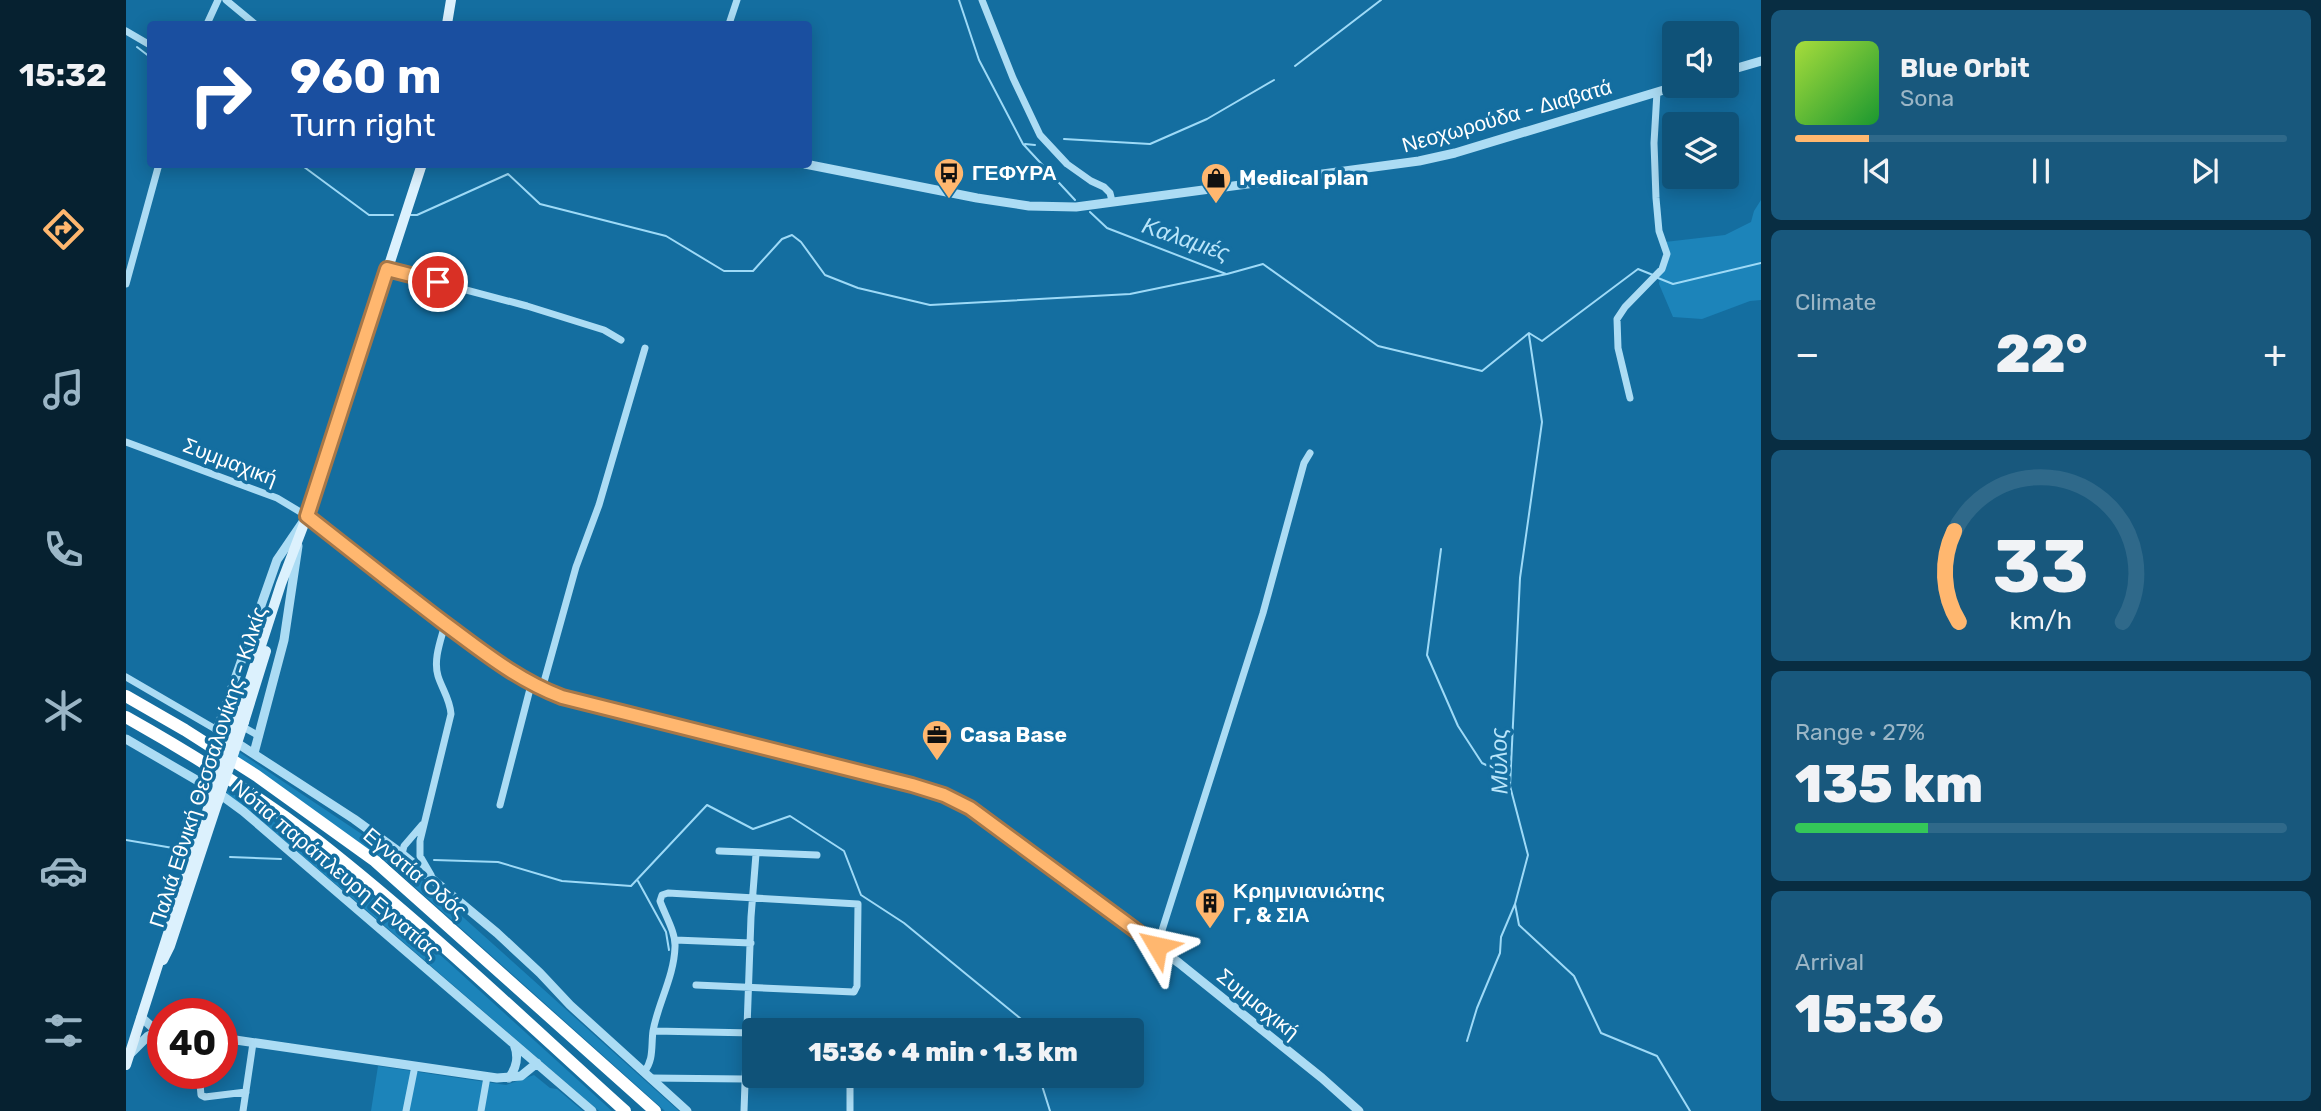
<!DOCTYPE html>
<html lang="en">
<head>
<meta charset="utf-8">
<style>
	body { margin:0; font-family:Rubik,sans-serif; background:#18587d; color:#f1f3f6; height:100vh; display:flex; flex-direction:column; font-size:26px; white-space:nowrap }
	* { box-sizing:border-box; margin:0 }
	p { font-size:23px; color:#9bb6c6 }
	.icon { flex:none; width:38px; height:38px; fill:none; stroke:currentColor; stroke-width:2; stroke-linecap:round; stroke-linejoin:round }
	.map { position:relative; flex:1; overflow:hidden }
	.details { display:flex; flex-direction:column; gap:10px; padding:10px; background:#082d42; width:560px }
	.details>* { flex:none }
	.banner { position:absolute; left:21px; top:21px; width:665px; height:147px; border-radius:7px; box-shadow:0 4px 18px #0003; background:#1a4fa0; color:#fff; overflow:hidden }
	.controls { position:absolute; left:1536px; top:21px; display:grid; gap:14px }
	.controls a { display:grid; place-items:center; width:77px; height:77px; border-radius:7px; background:#0f5278; box-shadow:0 4px 18px #0003; font-size:35px }
	.speed { position:absolute; left:21px; top:998px; display:flex; gap:14px; font-size:35px; font-weight:700; text-align:center }
	.speed>* { display:grid; place-content:center; width:91px; height:91px; border-radius:50%; background:#0f5278; box-shadow:0 4px 18px #0003; line-height:1 }
	.speed .limit { border:10px solid #d22; background:#fff; color:#111 }
	.pin { position:absolute; display:grid; place-items:center; width:60px; height:60px; color:#fff; margin:-30px; border:4px solid #fff; border-radius:50%; box-shadow:0 2px 7px #0007 }
	.me { position:absolute; width:77px; margin:-38px; rotate:306deg; stroke-linejoin:round; filter:drop-shadow(0 0 5px #0008) }
	.turn { display:flex; align-items:center; gap:24px; height:147px; padding:0 28px; font-size:32px }
	.turn .icon { width:91px; height:91px; stroke-width:2.5 }
	.turn b { display:block; font-size:49px; line-height:60px }
	.big { font-size:52px; font-weight:800; line-height:1.1 }
	.details .widget { flex:1; display:flex; flex-direction:column; justify-content:center; gap:10px; min-width:0; padding:0 24px; border-radius:10px; background:#18587d }
	.details .dial { align-items:center; gap:0 }
	.dial svg { height:182px; overflow:visible; fill:none; stroke:#2f698a; stroke-width:7; stroke-linecap:round; text-anchor:middle }
	.dial text { fill:#f1f3f6; stroke:none }
	.song { display:flex; align-items:center; gap:21px }
	.cover { width:84px; height:84px; border-radius:10px; background:linear-gradient(135deg,hsl(80 70% 55%),hsl(130 70% 35%)) }
	.played { height:7px; border-radius:4px; background:linear-gradient(90deg,#ffb76f 15%,#2f698a 15%) }
	.keys { display:flex; justify-content:space-around; direction:ltr }
	.heat { display:flex; justify-content:space-between; align-items:center; font-size:38px; direction:ltr }
	.charge { height:10px; border-radius:5px; background:linear-gradient(90deg,#34c759 27%,#2f698a 0) }
	.trip { position:absolute; left:616px; top:1018px; width:402px; height:70px; border-radius:7px; background:#0f5278; box-shadow:0 4px 18px #0003; font-weight:800; line-height:70px; text-align:center }
	main { display:flex; flex:1; min-height:0 }
	.dock { display:flex; flex-direction:column; width:126px; justify-content:space-around; align-items:center; background:#062130; color:#9bb6c6 }
	.dock .icon { width:49px; height:49px }
	.dock .selected { color:#ffb76f }
	.dock b { font-size:32px; color:#f1f3f6 }
	.map>svg:first-child { display:block }
	.green { fill:#1c84ba }
	.lines { fill:none; stroke-linecap:round; stroke-linejoin:round }
	.stream { stroke:#9edaf7; stroke-width:2 }
	.minor { stroke:#acdcf4; stroke-width:7 }
	.tertiary { stroke:#acdcf4; stroke-width:9 }
	.secondary { stroke:#dcf1fd; stroke-width:10 }
	.motorway { stroke:#fff; stroke-width:12 }
	.secondary-bridge { stroke:#dcf1fd; stroke-width:10 }
	.route-casing { stroke:#a67748; stroke-width:18 }
	.route { stroke:#ffb76f; stroke-width:12 }
	.labels { text-anchor:middle; stroke-width:7; stroke-linejoin:round; paint-order:stroke }
	.street-label { font-size:21px; fill:#fff; stroke:#146ea0 }
	.poi-label { font-size:21px; font-weight:bold; fill:#fff; stroke:#146ea0; text-anchor:start }
	.water-label { font-size:23px; font-style:italic; fill:#b9e5fa; stroke:#146ea0 }
</style>
</head>
<body>
<main>
<nav class="dock">
<b>15:32</b>
<svg class="icon selected" aria-label="directions" viewBox="0 0 24 24"><path d="M12 3l9 9-9 9-9-9zM9 14v-3h6M13 9l2 2-2 2"/></svg>
<svg class="icon" aria-label="music" viewBox="0 0 24 24"><path d="M9 18V5l10-2v13"/><circle cx="6" cy="18" r="3"/><circle cx="16" cy="16" r="3"/></svg>
<svg class="icon" aria-label="phone" viewBox="0 0 24 24"><path d="M5 4h4l2 5-3 2q2 4 5 5l2-3 5 2v4C11 20 4 13 5 4z"/></svg>
<svg class="icon" aria-label="climate" viewBox="0 0 24 24"><path d="M12 3v18M4 7l16 10M4 17L20 7"/></svg>
<svg class="icon" aria-label="car" viewBox="0 0 24 24"><path d="M5 17H2v-5l4-1 3-4h7l3 4 3 1v5h-3M9 17h6M6 11h13"/><circle cx="7" cy="17" r="2"/><circle cx="17" cy="17" r="2"/></svg>
<svg class="icon" aria-label="filters" viewBox="0 0 24 24"><path d="M4 7h16M4 17h16"/><circle cx="9" cy="7" r="2"/><circle cx="15" cy="17" r="2"/></svg>
</nav>
<div class="map">
<svg width="1635" height="1111" viewBox="0 0 1635 1111">
	<rect width="100%" height="100%" fill="#146ea0"/>
	<path class="green" d="M1635 200V300L1624 301 1576 319 1547 317 1533 284 1539 242 1599 235 1625 222 1628 211Z
		M113 752 270 857 553 1111H539L262 863 110 759Z
		M102 790 207 863 321 961 486 1111H473L232 903 133 819 100 796Z
		M252 1066 380 1085 408 1075 424 1088 431 1089 457 1111H245Z"/>
	<g class="lines">
		<path class="stream" d="M833 0 853 60 897 144 949 200
			M11 47 24 57
			M1169 66 1255 0
			M938 139 1024 144 1081 119 1148 80
			M899 144 909 145
			M174 164 243 215H267
			M964 212 981 228 1100 274
			M285 215H291L382 174 414 204 540 236 598 271H627L656 239 666 235 675 242 699 275 732 288 804 305 1004 294 1101 274 1137 264 1252 346 1356 371 1403 333 1416 341 1512 269 1527 275
			M1532 278 1547 284 1635 263
			M1403 335 1416 422 1394 578 1384 786 1402 855 1389 904 1393 925 1448 976 1475 1033 1531 1056 1564 1111
			M1315 549 1301 655 1332 726 1356 763 1383 776
			M0 840 47 848
			M104 857 155 859
			M308 860 372 862 436 881 505 886 581 805 627 829 664 816 718 851 735 895 778 923 840 974 895 1019 900 1031
			M512 881 540 932 543 950
			M1341 1041 1351 1008 1374 953 1375 937 1389 904
			M913 1076 924 1111"/>
		<path class="minor" d="M100 0 129 24
			M856 0 887 78 914 135 941 164 965 181 978 187 984 193 986 201
			M81 24 92 0
			M603 24 611 0
			M0 31 24 45
			M261 269 401 306 478 330 495 340
			M0 284 33 164
			M1504 398 1492 348 1491 319 1499 307 1536 269 1541 254 1533 231 1530 198 1528 143 1531 92
			M0 442 151 498 181 516
			M0 677 91 730
			M416 689 450 567 473 505 519 348
			M96 715 133 736
			M374 805 405 685
			M593 851 691 855
			M276 854 278 846 296 825
			M305 875 294 856V841L325 714C324 699 316 689 312 676 307 659 315 640 319 624
			M549 940 625 943
			M1031 946 1137 613 1178 463 1184 453
			M528 1031 628 1033
			M518 1072C528 1060 525 1046 527 1031 532 1003 548 977 549 947 550 933 539 915 534 901L536 895 542 893 732 904 731 986 728 992 570 985
			M73 1073 75 1095 79 1097 120 1092
			M524 1078 619 1079 724 1084V1111
			M117 1111 127 1043
			M280 1111 289 1066
			M355 1111 361 1077
			M618 1111 625 917 630 854"/>
		<path class="tertiary" d="M1601 71 1635 61
			M679 164 851 198 903 206 950 207 1293 161 1329 153 1551 86
			M0 739 91 792 117 811 466 1111
			M128 753 158 640 172 546
			M15 1017 26 1027 37 1029
			M96 1038 371 1078 395 1076 411 1063
			M4 1054 22 1036 37 1029
			M383 1078C391 1067 393 1057 388 1044
			M561 1111 444 1005 414 973 371 933 276 854 228 819 91 730 151 560 181 516 362 657C386 674 409 687 436 697L786 785 818 795 833 802 1053 963 1196 1078 1233 1111"/>
		<path class="secondary" d="M321 24 325 0
			M111 720 155 584 181 516 296 164
			M118 722 140 651
			M37 960 44 946 92 801
			M0 1065 85 799"/>
		<path class="motorway" d="M0 696 59 730 131 776 249 861 529 1111
			M0 717C66 754 131 795 192 841 299 925 398 1020 499 1111"/>
		<path class="secondary-bridge" d="M85 799 111 720
			M92 801 118 722"/>
	</g>
	<g class="lines">
		<g class="route-casing">
			<path id="route" d="M312 282 261 269 181 516C227 552 272 588 318 623 356 651 391 680 436 697L786 785 818 795 844 808 1031 946"/>
		</g>
		<use href="#route" class="route"/>
	</g>
	<defs>
		<g id="bus-pin" transform="scale(1.575)"><path d="M0 17L-7.5 6A9.5 9.5 0 1 1 7.5 6Z" fill="#ffb76f" stroke="#146ea0"/><path d="M-5-6H5V4H4V6H2V4H-2V6H-4V4H-5ZM-3.5-4V0h7V-4ZM-3.5 1.2v1.5H-2V1.2ZM2 1.2v1.5H3.5V1.2Z" fill="#111"/></g>
		<g id="shop-pin" transform="scale(1.575)"><path d="M0 17L-7.5 6A9.5 9.5 0 1 1 7.5 6Z" fill="#ffb76f" stroke="#146ea0"/><path d="M-5-2.5h2.3a2.7 3.5 0 0 1 5.4 0H5L5.5 6h-11ZM-1.5-2.5h3a1.5 2.3 0 0 0-3 0Z" fill="#111"/></g>
		<g id="office-pin" transform="scale(1.575)"><path d="M0 17L-7.5 6A9.5 9.5 0 1 1 7.5 6Z" fill="#ffb76f" stroke="#146ea0"/><path d="M-6-3h4V-5.5h4V-3h4V5H-6ZM-1-4.5V-3h2v-1.5ZM-6 0V1H6V0Z" fill="#111"/></g>
		<g id="building-pin" transform="scale(1.575)"><path d="M0 17L-7.5 6A9.5 9.5 0 1 1 7.5 6Z" fill="#ffb76f" stroke="#146ea0"/><path d="M-4-6H4V6H1V3H-1V6H-4ZM-2.5-4.3h1.7v1.8h-1.7ZM.8-4.3h1.7v1.8H.8ZM-2.5-1h1.7V.8h-1.7ZM.8-1h1.7V.8H.8Z" fill="#111"/></g>
	</defs>
	<g fill-rule="evenodd">
		<use href="#bus-pin" x="823" y="173"/>
		<use href="#shop-pin" x="1090" y="178"/>
		<use href="#office-pin" x="811" y="735"/>
		<use href="#building-pin" x="1084" y="903"/>
	</g>
	<g class="labels">
		<g class="street-label">
			<text transform="translate(1381 116) rotate(-16)" y="7">Νεοχωρούδα - Διαβατά</text>
			<text transform="translate(104 462) rotate(21)" y="7">Συμμαχική</text>
			<text transform="translate(82 767) rotate(-72)" y="7">Παλιά Εθνική Θεσσαλονίκης - Κιλκίς</text>
			<text transform="translate(210 869) rotate(40)" y="7">Νότια παράπλευρη Εγνατίας</text>
			<text transform="translate(289 873) rotate(40)" y="7">Εγνατία Οδός</text>
			<text transform="translate(1132 1004) rotate(39)" y="7">Συμμαχική</text>
		</g>
		<g class="poi-label">
			<text x="846" y="180">ΓΕΦΥΡΑ</text>
			<text x="1113" y="185">Medical plan</text>
			<text x="834" y="742">Casa Base</text>
			<text x="1107" y="898">Κρημνιανιώτης<tspan x="1107" dy="24">Γ, &amp; ΣΙΑ</tspan></text>
		</g>
		<g class="water-label">
			<text transform="translate(1060 239) rotate(19)" y="8">Καλαμιές</text>
			<text transform="translate(1373 761) rotate(-91)" y="8">Μύλος</text>
		</g>
	</g>
</svg>
<div class="controls">
<a><svg class="icon" aria-label="sound" viewBox="0 0 24 24"><path d="M4 9h4l5-4v14l-5-4H4zM17 9q2 3 0 6"/></svg></a>
<a><svg class="icon" aria-label="layers" viewBox="0 0 24 24"><path d="M12 4l9 5-9 5-9-5zM3 14l9 5 9-5"/></svg></a>
</div>
<div class="speed"><div class="limit">40</div></div>
<div class="pin" style="left:312px;top:282px;background:#d93025"><svg class="icon" aria-label="arrive" viewBox="0 0 24 24"><path d="M6 21V4h12l-3 4 3 4H6"/></svg></div>
<svg class="me" style="left:1031px;top:946px" viewBox="-20 -20 40 40"><path d="M0-17L14 15 0 8-14 15z" fill="#ffb76f" stroke="#fff" stroke-width="4"/></svg>
<div class="trip">15:36 · 4 min · 1.3 km</div>
<div class="banner">
<div class="turn"><svg class="icon" aria-label="right" viewBox="0 0 24 24"><path d="M7 20v-9h11M14 6l5 5-5 5"/></svg><div><b>960 m</b>Turn right</div></div>
</div>
</div>
<section class="details">
<div class="widget">
<div class="song"><i class="cover"></i><div><b>Blue Orbit</b><p>Sona</p></div></div>
<div class="played"></div>
<div class="keys"><svg class="icon" aria-label="previous" viewBox="0 0 24 24"><path d="M18 5L8 12l10 7zM5 5v14"/></svg><svg class="icon" aria-label="pause" viewBox="0 0 24 24"><path d="M8 5v14M16 5v14"/></svg><svg class="icon" aria-label="next" viewBox="0 0 24 24"><path d="M6 5l10 7-10 7zM19 5v14"/></svg></div>
</div>
<div class="widget"><p>Climate</p>
<div class="heat"><a>−</a><b class="big">22°</b><a>+</a></div>
</div>
<div class="widget dial"><svg viewBox="0 0 100 80">
<path d="M14 69A42 42 0 1 1 86 69"/>
<path d="M14 69A42 42 0 0 1 12 29" stroke="#ffb76f"/>
<text x="50" y="56" font-size="32" font-weight="700">33</text>
<text x="50" y="72" font-size="11">km/h</text>
</svg></div>
<div class="widget"><p>Range · 27%</p><b class="big">135 km</b><div class="charge"></div></div>
<div class="widget"><p>Arrival</p><b class="big">15:36</b></div>
</section>
</main>
</body>
</html>
